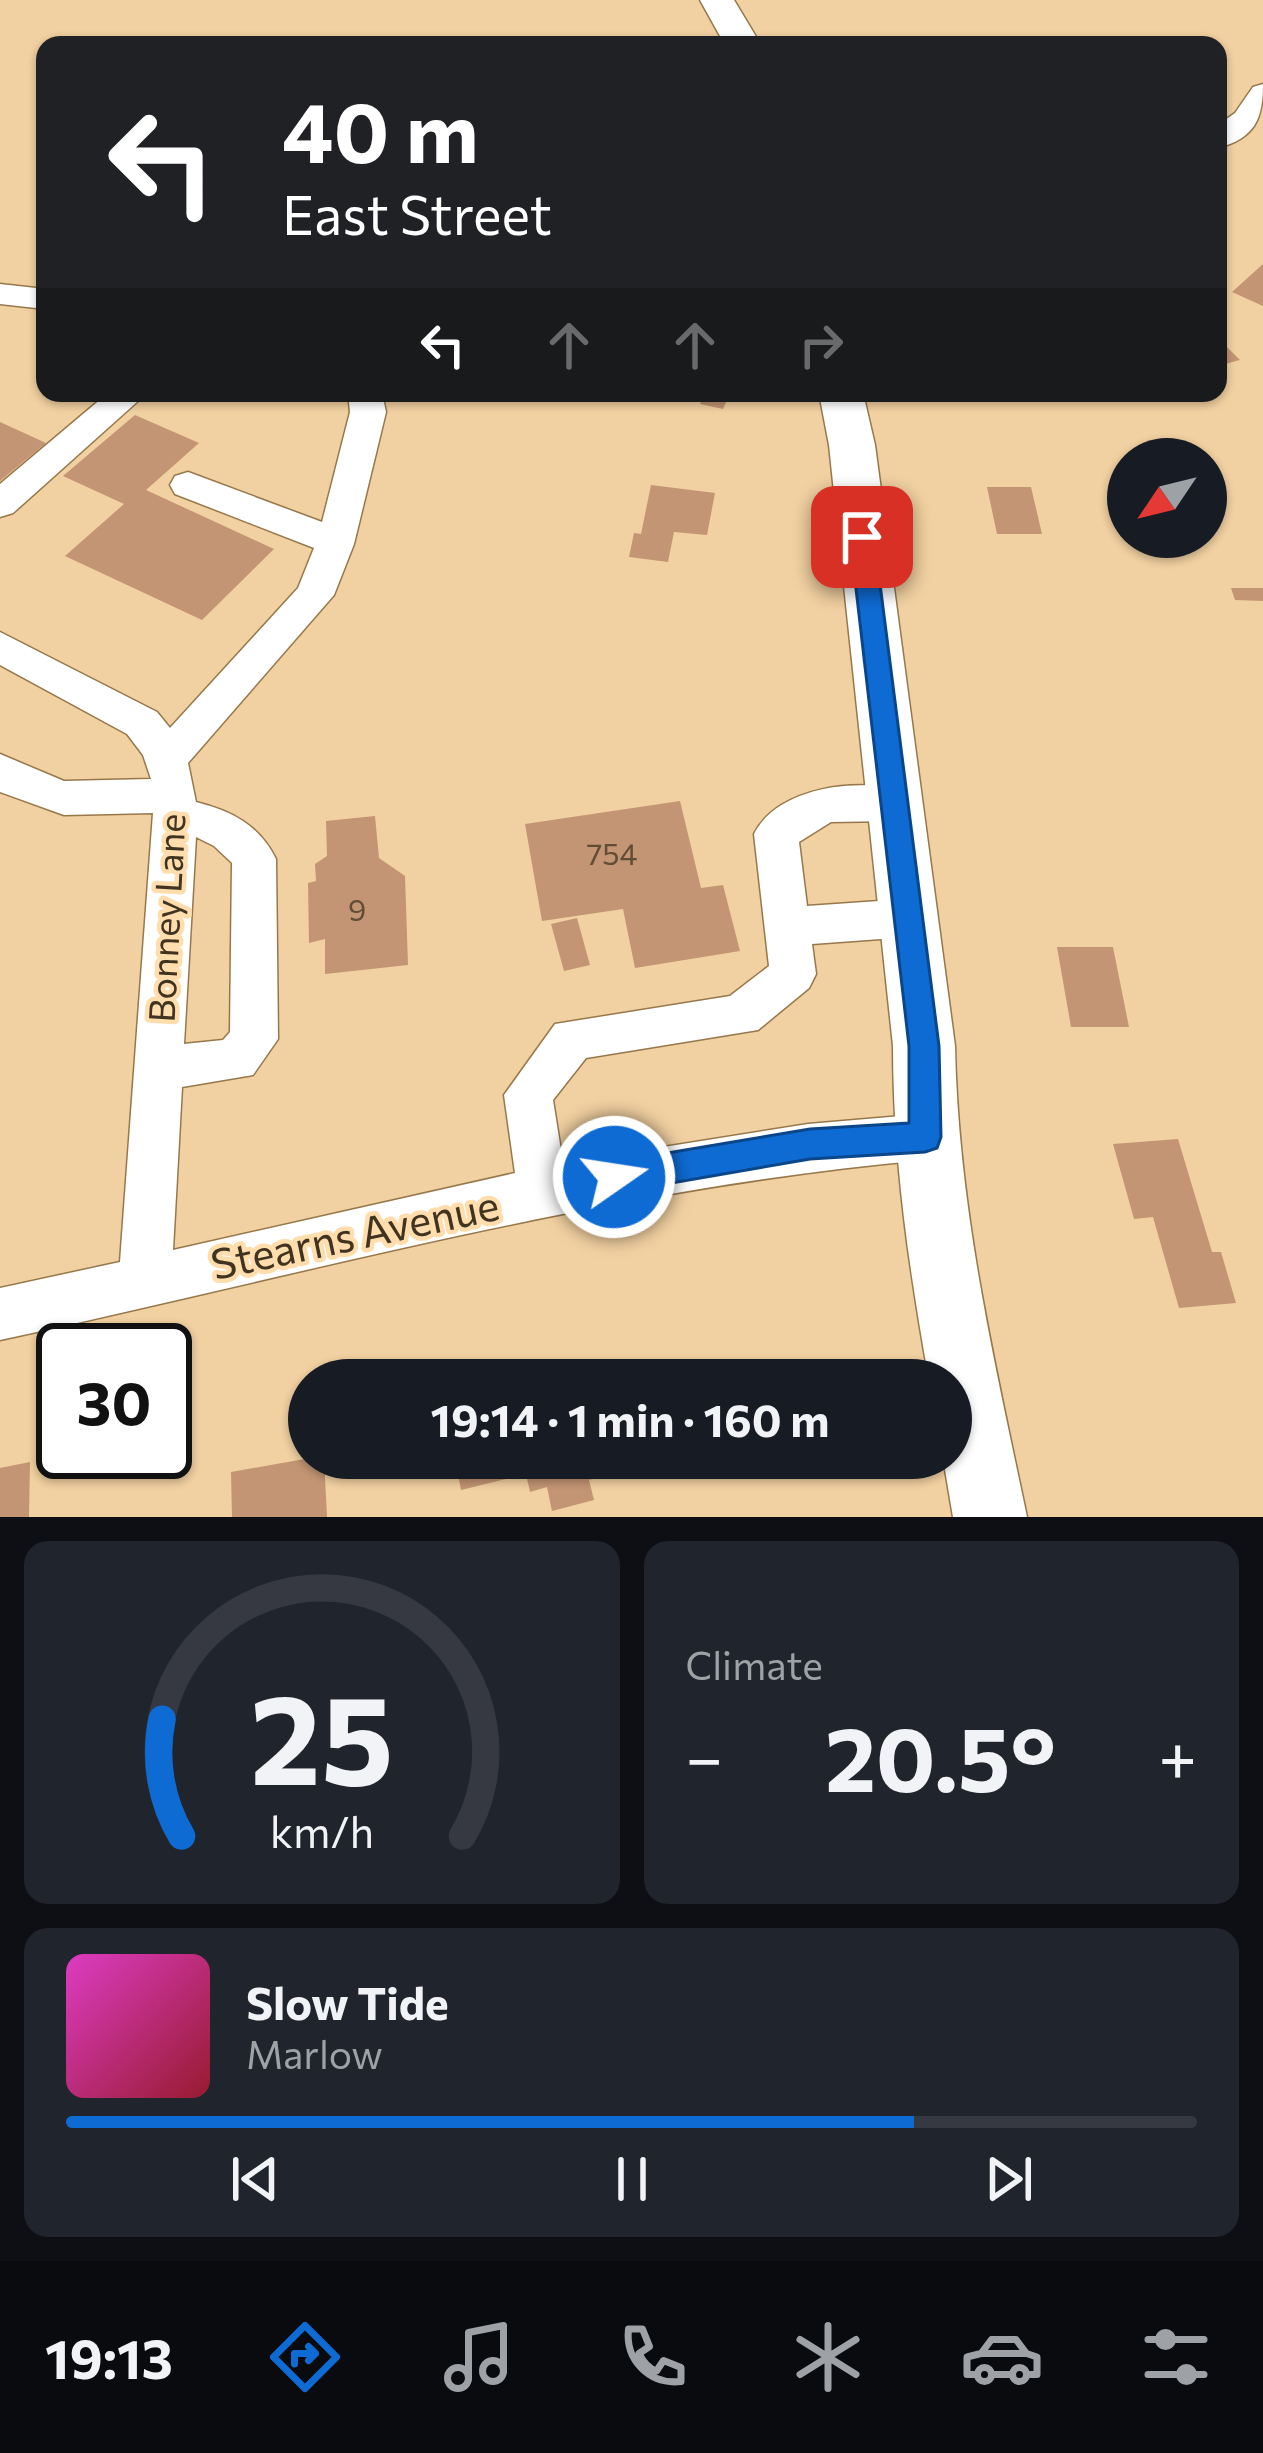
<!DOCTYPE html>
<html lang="en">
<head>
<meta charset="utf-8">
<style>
	body { margin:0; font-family:Commissioner,sans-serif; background:#20242c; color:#f1f3f6; height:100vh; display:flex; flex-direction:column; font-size:45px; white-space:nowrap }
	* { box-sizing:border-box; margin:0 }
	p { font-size:39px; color:#9ea1a6 }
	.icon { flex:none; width:66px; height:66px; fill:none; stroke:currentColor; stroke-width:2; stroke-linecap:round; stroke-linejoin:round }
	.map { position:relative; height:1517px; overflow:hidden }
	.drawer { display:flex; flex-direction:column; gap:24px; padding:24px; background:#0d0f14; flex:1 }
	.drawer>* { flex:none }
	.guide { position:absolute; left:36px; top:36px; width:1191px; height:366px; border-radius:24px; box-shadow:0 3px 9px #0004; background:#202124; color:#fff; overflow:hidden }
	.needle { width:78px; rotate:235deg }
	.fabs { position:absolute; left:1107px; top:438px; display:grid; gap:24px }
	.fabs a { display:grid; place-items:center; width:120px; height:120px; border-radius:50%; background:#171b24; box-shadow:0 3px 9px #0004; font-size:60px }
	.speed { position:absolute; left:36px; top:1323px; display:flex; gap:24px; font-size:60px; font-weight:700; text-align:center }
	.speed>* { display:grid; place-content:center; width:156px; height:156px; border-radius:50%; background:#171b24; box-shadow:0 3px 9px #0004; line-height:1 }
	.speed .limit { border:6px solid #111; border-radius:18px; background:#fff; color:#111 }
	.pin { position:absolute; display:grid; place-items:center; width:102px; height:102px; color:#fff; margin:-51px; border-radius:24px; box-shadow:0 6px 18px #0006 }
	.me { position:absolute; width:132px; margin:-66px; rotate:77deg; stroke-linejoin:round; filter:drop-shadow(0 0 9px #0008) }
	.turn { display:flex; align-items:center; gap:42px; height:252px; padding:0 48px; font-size:54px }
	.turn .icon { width:156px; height:156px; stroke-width:2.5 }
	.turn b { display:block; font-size:84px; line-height:102px }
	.lanes { display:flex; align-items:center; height:114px; padding:0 48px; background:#0003; justify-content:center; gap:60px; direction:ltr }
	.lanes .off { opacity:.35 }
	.big { font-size:90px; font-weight:700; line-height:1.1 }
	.drawer .card { flex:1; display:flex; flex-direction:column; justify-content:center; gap:18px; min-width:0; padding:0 42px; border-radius:24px; background:#20242c }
	.drawer .dial { align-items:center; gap:0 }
	.dial svg { height:312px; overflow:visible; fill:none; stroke:#363941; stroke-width:7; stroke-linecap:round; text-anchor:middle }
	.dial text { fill:#f1f3f6; stroke:none }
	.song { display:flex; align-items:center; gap:36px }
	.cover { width:144px; height:144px; border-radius:18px; background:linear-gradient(135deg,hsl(310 70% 55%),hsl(350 70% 35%)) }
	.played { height:12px; border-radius:6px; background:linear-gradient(90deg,#0f6bd4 75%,#363941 75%) }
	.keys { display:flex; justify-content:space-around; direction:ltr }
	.heat { display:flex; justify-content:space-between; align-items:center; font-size:66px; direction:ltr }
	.drawer .tiles { flex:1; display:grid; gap:24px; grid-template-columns:1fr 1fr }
	.card:last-child { grid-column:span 2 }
	.trip { position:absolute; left:288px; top:1359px; width:684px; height:120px; border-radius:60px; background:#171b24; box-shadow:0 3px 9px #0004; font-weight:700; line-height:120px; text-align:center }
	.menu { display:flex; height:192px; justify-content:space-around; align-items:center; background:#090b0e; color:#9ea1a6 }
	.menu .icon { width:84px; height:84px }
	.menu .current { color:#0f6bd4 }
	.menu b { font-size:54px; color:#f1f3f6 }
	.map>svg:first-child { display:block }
	.building { fill:#c39574 }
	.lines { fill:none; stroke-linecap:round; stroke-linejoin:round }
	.minor-casing { stroke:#96784b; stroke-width:3 }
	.major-casing { stroke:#96784b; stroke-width:3 }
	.minor { fill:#fff; fill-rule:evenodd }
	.major { fill:#fff; fill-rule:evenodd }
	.route { fill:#0f6bd4; stroke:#0a468a; stroke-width:3 }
	.labels { text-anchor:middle; stroke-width:9; stroke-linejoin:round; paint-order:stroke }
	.number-label { font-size:30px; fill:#614c35 }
	.street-label { font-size:36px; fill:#403320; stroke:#ffddad }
	.near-street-label { font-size:42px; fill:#403320; stroke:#ffddad }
</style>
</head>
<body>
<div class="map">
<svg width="1263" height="1517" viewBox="0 0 1263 1517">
	<rect width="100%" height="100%" fill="#f1d0a1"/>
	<path class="building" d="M1263 264V306L1232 292Z
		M1218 338 1240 360 1218 366Z
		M690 393H730L723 409 700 404 703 398Z
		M135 415 199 443 146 490 274 549 202 620 65 556 124 504 63 476Z
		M0 422 46 443 0 481Z
		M651 485 715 493 707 535 674 532 668 562 629 557 634 533 641 534Z
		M987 487H1031L1042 534H997Z
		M1231 588H1263V601L1235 600Z
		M680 801 701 888 723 885 740 951 635 968 623 909 542 921 525 824Z
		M375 816 379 858 405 876 408 965 325 974V939L309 943 308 883 316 881 315 864 327 856 326 821Z
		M577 918 590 965 564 971 551 924Z
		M1057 947H1113L1129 1027H1071Z
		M1178 1139 1212 1252H1221L1236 1303 1179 1308 1153 1217 1134 1219 1113 1144Z
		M310 1458H324L327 1517H232L231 1472Z
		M455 1458H624L627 1470 589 1480 594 1500 552 1511 547 1487 530 1492 526 1474 461 1490Z
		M30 1462 29 1517H0V1468Z"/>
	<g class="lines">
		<g class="minor-casing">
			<path id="minor" d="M1263 84C1263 119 1255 138 1218 148V125L1235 113 1253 87Z
				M0 284 45 289V309L0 304Z
				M108 393H147L13 513 0 517V484Z
				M348 393H382L386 412 354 544 334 595 188 763 196 802C232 811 259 825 276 859L278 1039 253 1075 182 1087 173 1250 515 1173 504 1095 555 1024 730 996 769 966 754 834C778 786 861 777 907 792L913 804 907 816 892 821 831 822 799 842 807 906 908 899 924 904 931 918 924 932 908 937 812 944 816 974 809 988 758 1030 586 1058 553 1100 563 1163 808 1124 925 1114 942 1121 950 1137 942 1153 925 1160C610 1188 309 1273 0 1340V1288L120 1262 153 813 64 815 0 792V754L64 781 151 779 143 755 127 734 0 665V632L157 712 170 728 298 588 314 548 175 494 170 485 175 476 188 472 322 522 350 412ZM196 837 214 846 232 863 230 1032 223 1040 184 1044Z"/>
		</g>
		<g class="major-casing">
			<path id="major" d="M700 0H734L761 45H725Z
				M819 393H863L875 445 955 1046C958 1207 994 1360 1027 1517H953L943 1458H951V1380H929C909 1268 893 1160 893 1046L829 445Z"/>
		</g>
		<use href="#minor" class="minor"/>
		<use href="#major" class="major"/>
	</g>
	<path class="route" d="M862 528 874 537 939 1046 941 1137 937 1148 925 1152 810 1159 614 1193 603 1188 598 1177 603 1166 614 1162 810 1129 909 1123V1046L850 537Z"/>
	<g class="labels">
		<g class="number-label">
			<text x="612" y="865">754</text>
			<text x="357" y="921">9</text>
		</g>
		<g class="street-label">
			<text transform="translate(167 918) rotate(-87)" y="13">Bonney Lane</text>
		</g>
		<g class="near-street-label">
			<text transform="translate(355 1235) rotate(-12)" y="15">Stearns Avenue</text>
		</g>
	</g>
</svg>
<div class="fabs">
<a><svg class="needle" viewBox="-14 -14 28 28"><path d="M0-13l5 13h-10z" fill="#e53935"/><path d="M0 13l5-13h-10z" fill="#9ea1a6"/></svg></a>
</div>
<div class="speed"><div class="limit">30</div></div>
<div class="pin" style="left:862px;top:537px;background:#d93025"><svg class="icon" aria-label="arrive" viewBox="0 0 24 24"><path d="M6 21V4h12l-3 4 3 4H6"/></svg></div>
<svg class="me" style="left:614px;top:1177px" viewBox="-20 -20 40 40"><circle r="17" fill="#0f6bd4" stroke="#fff" stroke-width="3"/><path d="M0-11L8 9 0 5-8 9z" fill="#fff"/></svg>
<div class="trip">19:14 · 1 min · 160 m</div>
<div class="guide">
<div class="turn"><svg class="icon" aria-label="left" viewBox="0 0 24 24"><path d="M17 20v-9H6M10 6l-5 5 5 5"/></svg><div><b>40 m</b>East Street</div></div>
<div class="lanes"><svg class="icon" aria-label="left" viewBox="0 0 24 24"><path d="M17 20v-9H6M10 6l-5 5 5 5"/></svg><svg class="icon off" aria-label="ahead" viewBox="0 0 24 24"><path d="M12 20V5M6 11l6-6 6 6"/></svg><svg class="icon off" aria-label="ahead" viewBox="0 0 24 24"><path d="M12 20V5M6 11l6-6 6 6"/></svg><svg class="icon off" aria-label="right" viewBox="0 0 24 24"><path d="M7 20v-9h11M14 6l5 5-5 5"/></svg></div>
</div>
</div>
<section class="drawer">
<div class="tiles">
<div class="card dial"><svg viewBox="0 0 100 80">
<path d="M14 69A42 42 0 1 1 86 69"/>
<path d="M14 69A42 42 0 0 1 9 39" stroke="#0f6bd4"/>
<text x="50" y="56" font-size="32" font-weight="700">25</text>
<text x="50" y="72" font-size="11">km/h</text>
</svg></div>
<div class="card"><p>Climate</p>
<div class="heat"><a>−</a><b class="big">20.5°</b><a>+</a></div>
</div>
<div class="card">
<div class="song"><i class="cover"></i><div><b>Slow Tide</b><p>Marlow</p></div></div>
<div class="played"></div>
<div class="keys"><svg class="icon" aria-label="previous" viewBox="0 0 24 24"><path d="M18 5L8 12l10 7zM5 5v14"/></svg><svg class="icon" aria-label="pause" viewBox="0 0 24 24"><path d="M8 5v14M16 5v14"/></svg><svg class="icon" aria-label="next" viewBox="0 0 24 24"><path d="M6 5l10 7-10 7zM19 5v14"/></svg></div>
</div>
</div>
</section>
<nav class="menu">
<b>19:13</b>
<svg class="icon current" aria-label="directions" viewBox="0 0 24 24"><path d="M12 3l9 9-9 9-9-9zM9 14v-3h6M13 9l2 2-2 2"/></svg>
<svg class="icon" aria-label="music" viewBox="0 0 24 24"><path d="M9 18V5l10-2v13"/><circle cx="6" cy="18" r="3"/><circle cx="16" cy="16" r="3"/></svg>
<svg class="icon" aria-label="phone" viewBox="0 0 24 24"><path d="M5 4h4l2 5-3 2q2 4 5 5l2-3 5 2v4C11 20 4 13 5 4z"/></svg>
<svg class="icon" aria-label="climate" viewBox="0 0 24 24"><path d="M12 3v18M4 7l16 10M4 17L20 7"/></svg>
<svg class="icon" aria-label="car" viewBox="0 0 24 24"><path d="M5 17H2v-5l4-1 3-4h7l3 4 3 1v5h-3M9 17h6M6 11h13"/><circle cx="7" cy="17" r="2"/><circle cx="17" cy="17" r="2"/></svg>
<svg class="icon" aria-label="filters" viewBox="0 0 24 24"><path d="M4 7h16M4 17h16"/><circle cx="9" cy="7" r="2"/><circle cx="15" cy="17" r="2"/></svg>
</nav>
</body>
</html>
